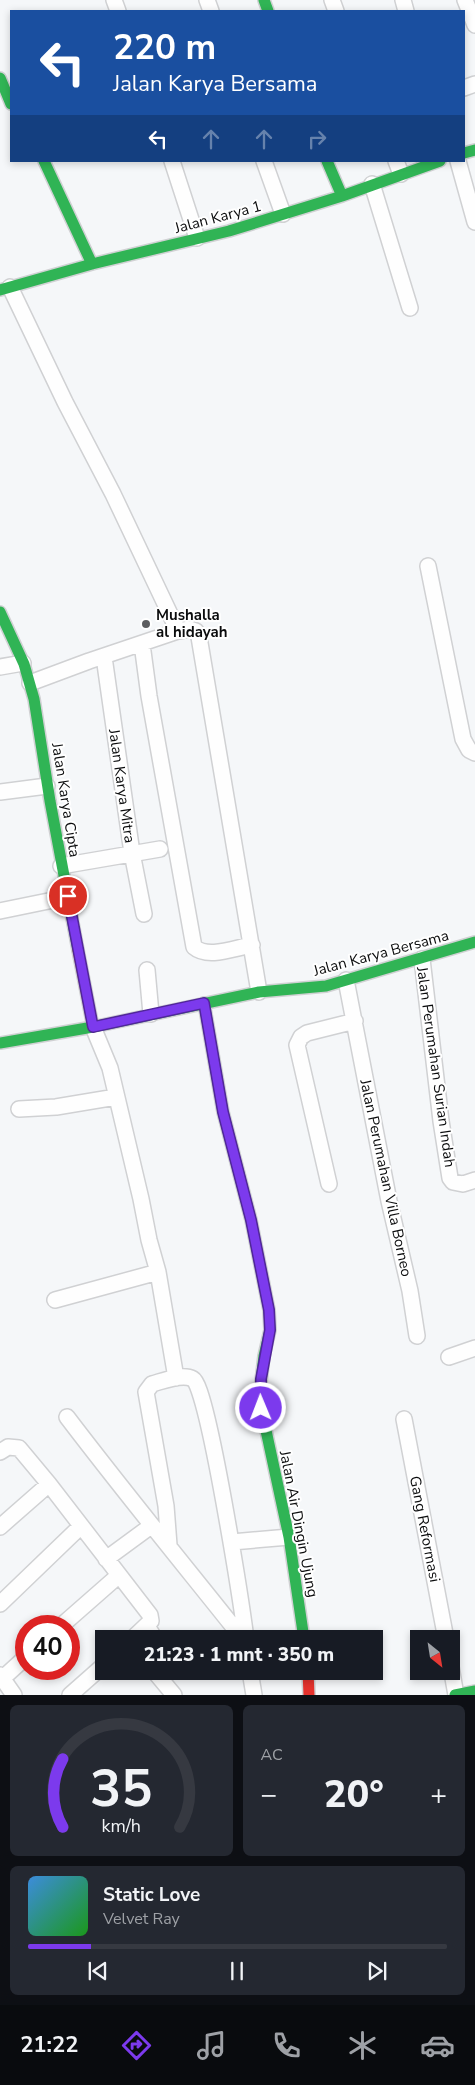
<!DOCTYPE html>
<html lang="id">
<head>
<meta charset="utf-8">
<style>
	body { margin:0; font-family:"Nunito Sans",sans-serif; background:#242831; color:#f1f3f6; height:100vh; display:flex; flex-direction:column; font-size:19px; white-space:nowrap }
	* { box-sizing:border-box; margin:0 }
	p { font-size:16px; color:#9ea1a6 }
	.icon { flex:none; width:28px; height:28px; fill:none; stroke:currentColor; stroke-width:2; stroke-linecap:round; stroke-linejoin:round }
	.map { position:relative; height:1695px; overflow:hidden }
	.side { display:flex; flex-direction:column; gap:10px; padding:10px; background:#0d0f14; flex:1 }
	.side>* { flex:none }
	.hud { position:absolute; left:10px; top:10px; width:455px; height:152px; border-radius:0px; box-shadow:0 2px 8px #0003; background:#1a4fa0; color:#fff; overflow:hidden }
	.needle { width:32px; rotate:150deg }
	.fabs { position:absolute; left:410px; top:1630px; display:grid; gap:10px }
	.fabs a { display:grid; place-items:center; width:50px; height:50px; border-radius:0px; background:#171b24; box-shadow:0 2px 8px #0003; font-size:25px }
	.speed { position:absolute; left:15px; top:1615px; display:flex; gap:10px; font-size:25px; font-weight:700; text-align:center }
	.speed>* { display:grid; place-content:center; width:65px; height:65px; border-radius:50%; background:#171b24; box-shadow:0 2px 8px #0003; line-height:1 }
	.speed .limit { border:8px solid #d22; background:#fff; color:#111 }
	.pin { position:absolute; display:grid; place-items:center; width:42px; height:42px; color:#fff; margin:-21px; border:2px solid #fff; border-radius:50%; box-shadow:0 1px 5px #0007 }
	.me { position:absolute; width:55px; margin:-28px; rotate:359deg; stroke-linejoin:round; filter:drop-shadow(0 0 4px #0008) }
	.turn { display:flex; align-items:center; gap:18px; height:105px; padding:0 20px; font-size:22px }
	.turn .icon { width:65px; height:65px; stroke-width:2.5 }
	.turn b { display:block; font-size:35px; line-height:42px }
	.lanes { display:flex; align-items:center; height:48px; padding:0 20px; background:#0003; justify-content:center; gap:25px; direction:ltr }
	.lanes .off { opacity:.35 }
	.big { font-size:38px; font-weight:800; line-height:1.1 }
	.side .tile { flex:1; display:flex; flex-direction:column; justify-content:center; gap:8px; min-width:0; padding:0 18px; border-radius:8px; background:#242831 }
	.side .dial { align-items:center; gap:0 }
	.dial svg { height:130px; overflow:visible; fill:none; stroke:#363941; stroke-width:7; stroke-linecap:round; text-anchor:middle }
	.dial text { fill:#f1f3f6; stroke:none }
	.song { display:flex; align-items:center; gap:15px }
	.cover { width:60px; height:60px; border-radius:8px; background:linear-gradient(135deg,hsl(210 70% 55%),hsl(120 70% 35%)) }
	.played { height:5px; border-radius:2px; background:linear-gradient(90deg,#7c3aed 15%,#363941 15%) }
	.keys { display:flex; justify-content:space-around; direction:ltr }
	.heat { display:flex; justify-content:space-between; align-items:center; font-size:28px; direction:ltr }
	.side .tiles { flex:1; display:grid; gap:10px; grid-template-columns:1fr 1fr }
	.tile:last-child { grid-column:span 2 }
	.trip { position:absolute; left:95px; top:1630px; width:288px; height:50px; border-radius:0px; background:#171b24; box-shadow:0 2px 8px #0003; font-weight:800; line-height:50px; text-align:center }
	.tab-bar { display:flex; height:80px; justify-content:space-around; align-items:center; background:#090b0e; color:#9ea1a6 }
	.tab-bar .icon { width:35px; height:35px }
	.tab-bar .selected { color:#7c3aed }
	.tab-bar b { font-size:22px; color:#f1f3f6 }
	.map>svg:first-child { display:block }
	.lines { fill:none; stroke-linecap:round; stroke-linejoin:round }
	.street-casing { stroke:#d0d1d3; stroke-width:18 }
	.fast-casing { stroke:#d0d1d3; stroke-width:14 }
	.slow-casing { stroke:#d0d1d3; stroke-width:14 }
	.jam-casing { stroke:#d0d1d3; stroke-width:14 }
	.street { stroke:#fefefe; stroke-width:15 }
	.fast { stroke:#30b455; stroke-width:11 }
	.slow { stroke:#ff9f0a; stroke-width:11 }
	.jam { stroke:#e5322d; stroke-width:11 }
	.route-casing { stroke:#51269a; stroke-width:12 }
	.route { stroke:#7c3aed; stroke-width:9 }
	.poi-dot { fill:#5d5e60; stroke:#fff; stroke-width:2 }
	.labels { text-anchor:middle; stroke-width:4; stroke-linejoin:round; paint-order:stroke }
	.street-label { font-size:15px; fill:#0b0c0d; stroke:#fff }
	.poi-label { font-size:15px; font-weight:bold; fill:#0b0c0d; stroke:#fff; text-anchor:start }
</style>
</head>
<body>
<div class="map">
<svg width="475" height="1695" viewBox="0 0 475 1695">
	<rect width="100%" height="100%" fill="#f5f7f9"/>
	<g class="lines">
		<g class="street-casing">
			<path id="street" d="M114 0 118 11
				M207 0 211 11
				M332 0 336 11
				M403 0 406 11
				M465 0 475 25
				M464 88 475 84
				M172 161 197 238
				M264 161 283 214
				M396 161 401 174
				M458 161 475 222
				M372 184 410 308
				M10 287 65 402 113 494 178 631
				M428 566 463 739 469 750 475 753
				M142 644 149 696 194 947C208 959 234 948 252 945
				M104 657 132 853 144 914
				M0 667 23 663
				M30 683 89 661 178 631 190 629 196 631 199 637 259 992
				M0 792 47 786
				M61 866 160 849
				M0 911 68 897
				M422 959 441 1121 450 1178 453 1182 463 1184 475 1180
				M147 970 151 1014
				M346 980 389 1201 410 1291 417 1336
				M93 1027 110 1068 141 1199 149 1240 158 1272 176 1378
				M19 1109 56 1107 116 1097
				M329 1184 297 1045 301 1037 307 1033 355 1021
				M55 1300 158 1272
				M449 1357 475 1348
				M67 1417C124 1492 184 1565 243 1639
				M404 1419 446 1639
				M0 1452 8 1447 19 1448 49 1484 150 1615 151 1621 132 1639
				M0 1527 49 1484
				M232 1542 289 1537
				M169 1545 166 1506 146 1392 152 1384C163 1381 182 1373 193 1379 208 1387 242 1608 246 1639
				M106 1559 151 1526
				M0 1604 81 1526
				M61 1626 118 1576
				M147 1626 155 1639
				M451 1667 456 1695
				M154 1671 174 1695
				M250 1671 254 1695
				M0 1675 14 1695
				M3 1678 26 1657
				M70 1695 104 1665"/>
		</g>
		<g class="fast-casing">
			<path id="fast" d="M264 0 268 11
				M0 78 11 104
				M464 153 475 150
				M44 161 92 264
				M327 161 342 196
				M0 290 92 264 229 231 342 196 440 161
				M0 612 24 664 34 699 50 801 78 950
				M204 1003 223 1112 251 1220 269 1310 270 1330 264 1356 259 1398 289 1537 304 1639
				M0 1043 93 1027 259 992 326 986 475 942
				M455 1695 475 1691"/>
		</g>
		<g class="slow-casing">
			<path id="slow" d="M78 950 93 1027"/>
		</g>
		<g class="jam-casing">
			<path id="jam" d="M308 1671 309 1695"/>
		</g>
		<use href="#street" class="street"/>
		<use href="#fast" class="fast"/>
		<use href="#slow" class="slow"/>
		<use href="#jam" class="jam"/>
	</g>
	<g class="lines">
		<g class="route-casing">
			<path id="route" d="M68 896 93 1027 204 1003 223 1112 251 1220 269 1310 270 1330 261 1379V1408"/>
		</g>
		<use href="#route" class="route"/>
	</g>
	<circle class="poi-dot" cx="146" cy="624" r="5"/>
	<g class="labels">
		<g class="street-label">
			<text transform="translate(218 217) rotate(-15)" y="5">Jalan Karya 1</text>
			<text transform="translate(122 786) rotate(82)" y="5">Jalan Karya Mitra</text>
			<text transform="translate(66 800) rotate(81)" y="5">Jalan Karya Cipta</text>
			<text transform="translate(381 953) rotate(-15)" y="5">Jalan Karya Bersama</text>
			<text transform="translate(436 1067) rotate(82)" y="5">Jalan Perumahan Surian Indah</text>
			<text transform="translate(386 1178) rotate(78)" y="5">Jalan Perumahan Villa Borneo</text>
			<text transform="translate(299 1524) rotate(79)" y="5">Jalan Air Dingin Ujung</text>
			<text transform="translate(425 1529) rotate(79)" y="5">Gang Reformasi</text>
		</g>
		<g class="poi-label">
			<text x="156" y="620">Mushalla<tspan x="156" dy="17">al hidayah</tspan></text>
		</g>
	</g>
</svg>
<div class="fabs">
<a><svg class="needle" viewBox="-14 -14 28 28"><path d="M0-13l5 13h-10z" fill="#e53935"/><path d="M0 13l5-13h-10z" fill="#9ea1a6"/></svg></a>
</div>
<div class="speed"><div class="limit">40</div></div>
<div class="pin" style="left:68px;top:896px;background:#d93025"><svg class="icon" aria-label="arrive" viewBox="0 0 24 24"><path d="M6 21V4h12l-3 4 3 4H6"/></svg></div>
<svg class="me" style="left:261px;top:1408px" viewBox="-20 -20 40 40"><circle r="17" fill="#7c3aed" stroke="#fff" stroke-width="3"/><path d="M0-11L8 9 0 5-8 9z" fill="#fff"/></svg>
<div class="trip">21:23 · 1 mnt · 350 m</div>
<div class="hud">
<div class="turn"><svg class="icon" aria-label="left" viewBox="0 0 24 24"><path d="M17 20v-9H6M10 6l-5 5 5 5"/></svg><div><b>220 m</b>Jalan Karya Bersama</div></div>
<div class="lanes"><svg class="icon" aria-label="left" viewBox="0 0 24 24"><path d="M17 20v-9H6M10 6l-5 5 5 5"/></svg><svg class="icon off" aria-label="ahead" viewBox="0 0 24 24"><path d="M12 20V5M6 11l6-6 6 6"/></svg><svg class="icon off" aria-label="ahead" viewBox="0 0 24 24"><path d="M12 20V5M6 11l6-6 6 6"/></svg><svg class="icon off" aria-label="right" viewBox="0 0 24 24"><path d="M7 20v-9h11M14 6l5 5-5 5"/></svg></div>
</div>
</div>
<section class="side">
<div class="tiles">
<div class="tile dial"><svg viewBox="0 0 100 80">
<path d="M14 69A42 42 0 1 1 86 69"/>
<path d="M14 69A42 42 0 0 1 14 27" stroke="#7c3aed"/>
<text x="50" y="56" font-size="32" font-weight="700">35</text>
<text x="50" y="72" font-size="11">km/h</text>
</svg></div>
<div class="tile"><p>AC</p>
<div class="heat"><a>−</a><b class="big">20°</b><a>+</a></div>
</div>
<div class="tile">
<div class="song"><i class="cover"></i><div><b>Static Love</b><p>Velvet Ray</p></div></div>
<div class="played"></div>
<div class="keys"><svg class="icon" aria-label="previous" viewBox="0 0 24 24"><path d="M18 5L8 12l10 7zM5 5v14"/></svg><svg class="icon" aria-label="pause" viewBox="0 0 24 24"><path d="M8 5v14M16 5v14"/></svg><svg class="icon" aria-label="next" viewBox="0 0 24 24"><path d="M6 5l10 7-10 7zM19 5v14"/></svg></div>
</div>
</div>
</section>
<nav class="tab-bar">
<b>21:22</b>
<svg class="icon selected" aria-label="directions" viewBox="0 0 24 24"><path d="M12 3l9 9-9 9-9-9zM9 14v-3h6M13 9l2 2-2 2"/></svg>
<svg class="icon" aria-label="music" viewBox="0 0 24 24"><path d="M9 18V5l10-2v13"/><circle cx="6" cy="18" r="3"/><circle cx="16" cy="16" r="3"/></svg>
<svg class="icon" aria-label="phone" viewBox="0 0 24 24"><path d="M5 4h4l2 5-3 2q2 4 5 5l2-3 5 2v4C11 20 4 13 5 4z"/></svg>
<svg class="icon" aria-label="climate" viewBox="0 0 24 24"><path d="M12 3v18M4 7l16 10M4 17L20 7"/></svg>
<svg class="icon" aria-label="car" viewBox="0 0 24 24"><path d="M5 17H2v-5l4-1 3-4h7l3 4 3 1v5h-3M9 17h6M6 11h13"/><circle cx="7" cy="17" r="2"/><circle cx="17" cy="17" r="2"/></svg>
</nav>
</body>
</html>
